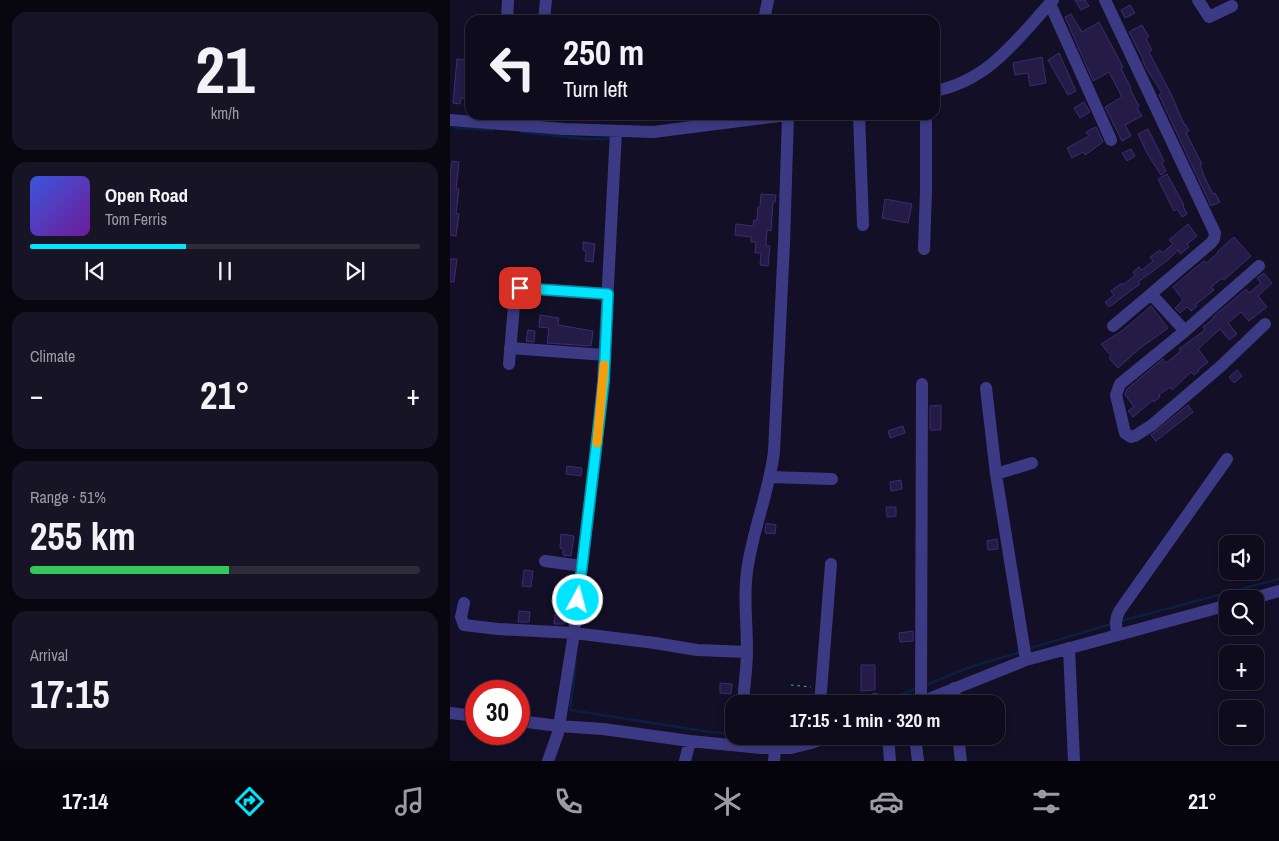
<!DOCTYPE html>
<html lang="en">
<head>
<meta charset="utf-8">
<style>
	body { margin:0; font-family:"Archivo Narrow",sans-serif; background:#171425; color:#f1f3f6; height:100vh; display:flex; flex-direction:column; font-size:19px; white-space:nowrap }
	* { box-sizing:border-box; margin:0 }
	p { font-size:16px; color:#9b9ba3 }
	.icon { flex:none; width:28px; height:28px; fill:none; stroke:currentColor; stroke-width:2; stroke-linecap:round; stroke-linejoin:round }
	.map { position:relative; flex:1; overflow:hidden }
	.sheet { display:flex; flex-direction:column; gap:12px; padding:12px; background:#08060f; width:450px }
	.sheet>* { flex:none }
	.banner { position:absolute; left:15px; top:15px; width:475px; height:105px; border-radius:15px; box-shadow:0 2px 8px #0003,0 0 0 1px #2e2b3b; background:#0e0b1c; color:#f1f3f6; overflow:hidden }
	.tools { position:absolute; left:769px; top:535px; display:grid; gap:10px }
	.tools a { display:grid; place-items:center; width:45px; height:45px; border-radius:10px; background:#0e0b1c; box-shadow:0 2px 8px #0003,0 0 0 1px #2e2b3b; font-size:25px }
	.speed { position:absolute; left:15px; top:680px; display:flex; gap:10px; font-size:25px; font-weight:700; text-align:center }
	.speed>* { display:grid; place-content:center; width:65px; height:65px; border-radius:50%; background:#0e0b1c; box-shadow:0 2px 8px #0003,0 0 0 1px #2e2b3b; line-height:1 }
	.speed .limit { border:8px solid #d22; background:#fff; color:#111 }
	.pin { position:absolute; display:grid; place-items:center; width:42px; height:42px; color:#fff; margin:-21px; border-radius:10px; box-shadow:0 2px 8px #0006 }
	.me { position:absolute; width:55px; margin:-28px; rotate:7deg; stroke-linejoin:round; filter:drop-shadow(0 0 4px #0008) }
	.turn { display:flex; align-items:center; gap:18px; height:105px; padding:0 15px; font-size:22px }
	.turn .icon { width:65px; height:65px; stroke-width:2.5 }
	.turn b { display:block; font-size:35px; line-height:42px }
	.big { font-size:38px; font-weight:700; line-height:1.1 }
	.sheet .widget { flex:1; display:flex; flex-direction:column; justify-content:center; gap:8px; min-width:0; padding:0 18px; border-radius:15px; background:#171425 }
	.sheet .dial { align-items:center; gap:0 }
	.dial b { font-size:65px; line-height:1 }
	.song { display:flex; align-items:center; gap:15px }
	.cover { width:60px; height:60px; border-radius:8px; background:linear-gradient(135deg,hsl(230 70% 55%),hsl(280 70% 35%)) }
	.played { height:5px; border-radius:2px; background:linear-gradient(90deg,#00e5ff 40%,#2e2b3b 40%) }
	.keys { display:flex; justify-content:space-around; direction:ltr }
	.heat { display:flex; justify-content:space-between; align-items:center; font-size:28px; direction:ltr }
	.charge { height:8px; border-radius:4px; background:linear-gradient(90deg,#34c759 51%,#2e2b3b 0) }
	.trip { position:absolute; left:275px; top:695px; width:280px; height:50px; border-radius:15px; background:#0e0b1c; box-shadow:0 2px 8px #0003,0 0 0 1px #2e2b3b; font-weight:700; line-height:50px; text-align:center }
	.tab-bar { display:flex; height:80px; justify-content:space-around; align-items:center; background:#06040b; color:#9b9ba3 }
	.tab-bar .icon { width:35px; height:35px }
	.tab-bar .current { color:#00e5ff }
	.tab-bar b { font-size:22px; color:#f1f3f6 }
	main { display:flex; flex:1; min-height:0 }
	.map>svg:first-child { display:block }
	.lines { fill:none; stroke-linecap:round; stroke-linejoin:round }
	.stream { stroke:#0a1f44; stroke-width:2.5 }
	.building { fill:#241b47; stroke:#3b2d73 }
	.path { stroke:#2fb8b0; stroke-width:1; stroke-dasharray:2.5 4; stroke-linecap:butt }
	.minor { stroke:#3d3a85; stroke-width:12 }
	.route-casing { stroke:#0095a6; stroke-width:12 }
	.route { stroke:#00e5ff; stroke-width:9 }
	.slow { stroke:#f59e0b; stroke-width:9 }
</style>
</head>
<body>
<main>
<section class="sheet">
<div class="widget dial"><b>21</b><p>km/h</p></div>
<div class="widget">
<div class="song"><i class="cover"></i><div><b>Open Road</b><p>Tom Ferris</p></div></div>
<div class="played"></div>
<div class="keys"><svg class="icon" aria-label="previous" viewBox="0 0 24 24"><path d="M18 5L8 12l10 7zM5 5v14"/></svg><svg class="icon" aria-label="pause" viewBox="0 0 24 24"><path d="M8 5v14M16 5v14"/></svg><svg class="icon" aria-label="next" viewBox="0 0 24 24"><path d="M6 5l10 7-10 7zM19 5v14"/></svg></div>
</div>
<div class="widget"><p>Climate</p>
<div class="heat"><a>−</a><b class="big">21°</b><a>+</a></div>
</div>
<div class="widget"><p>Range · 51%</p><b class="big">255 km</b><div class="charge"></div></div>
<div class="widget"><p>Arrival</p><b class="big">17:15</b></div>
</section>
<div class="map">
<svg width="829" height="761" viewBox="0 0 829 761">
	<rect width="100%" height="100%" fill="#130f26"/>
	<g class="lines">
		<path class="stream" d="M5 128 43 130
			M71 132 135 139H159
			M671 621 829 579
			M581 648 661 624
			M126 661 120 710 260 732 283 734
			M478 684 523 666 568 653
			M429 703 465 689
			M307 736H311"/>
	</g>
	<path class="building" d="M625 0H635L639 6 631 10Z
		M680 5 685 13 675 18 671 10Z
		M621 14 632 32 649 22 673 67 671 69 681 88 680 89 689 106 687 108 692 116 675 125 681 136 672 141 655 107 672 97 659 72 643 81 615 17Z
		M692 25 699 37 696 39 702 50 699 52 721 94 734 124H735L739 131 736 133 752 164 750 165 755 178 763 194 765 193 770 202 761 206 709 95 712 93 696 68 692 59H693L679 32Z
		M609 53 626 91 618 95 598 60Z
		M592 57 596 83 580 86 578 73 565 75 563 63Z
		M7 59 17 60 16 71H20V99L11 98 10 104 3 103Z
		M634 102 640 112 630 118 624 108Z
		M646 127 653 142 635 155 633 152 622 158 617 148 639 136 636 132Z
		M698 129 714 161 712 163 716 171 711 175 697 153 688 134Z
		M681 149 685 156 677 161 672 153Z
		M2 161 9 162 6 189H9L6 213 9 214 6 236 0 235V174Z
		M717 174 734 205 733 206 737 214 732 217 727 209 724 211 708 179Z
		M311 194 326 195 325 202H323L321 231 317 230 316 246H320L318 266 310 265 311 253H305L306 242H301V237L285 235 286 224 303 226 304 220H307L308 207H310Z
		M435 199 462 204 458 223 432 218Z
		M738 224 747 236 737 244 739 247 730 254 728 250 718 260 688 282 690 284 659 307 655 302 664 295 661 291 672 283 673 285 685 275 683 272 689 267 692 270 703 261 700 257 710 250 712 253 723 244 719 240Z
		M784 237 801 256 774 280 772 278 761 287 764 290 745 305 747 306 741 311 737 307 730 313 725 308 733 300 723 287 746 267 754 261 756 263 768 253 767 252Z
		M133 242 145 244 143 262 135 261 136 251 133 250Z
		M0 259H7L4 282H0Z
		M814 273 822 283 808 296 817 307 799 321 791 312 778 323 787 334 779 340 770 329 748 349 758 362 748 370 749 371 744 375 741 372 722 390 720 387 709 395 710 397 704 402 703 400 683 417 678 411 684 407 675 395 677 389 713 359 716 363 731 351 729 349 755 330 753 327 764 318 763 317 796 289 799 293 811 283 807 278Z
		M701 306 718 328 689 349 668 368 659 358 661 356 651 344 672 331Z
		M90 315 109 318 108 325 143 331 141 346 97 343 99 328 89 327Z
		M78 330 85 331 84 342 76 341Z
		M787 370 792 376 784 383 779 377Z
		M491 405V430H480V406Z
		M738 405 743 412 706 441 701 435Z
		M453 426 455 433 440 438 438 431Z
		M117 466 132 468 131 476 116 474Z
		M451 480 452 489 441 491 440 482Z
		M436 507H446V516L437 517Z
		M316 523 326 525 325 534 315 533Z
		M111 534 124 536 121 556 113 555V549L110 548Z
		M547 539 548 549 538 550 537 541Z
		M74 570 83 571 81 587 72 586Z
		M69 611 80 612 79 622H68Z
		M105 614 115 615 114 624H104Z
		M463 631V641L450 642 449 633Z
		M411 665H425V690L411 691Z
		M270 683 282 684 281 694 270 693Z"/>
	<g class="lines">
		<path class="path" d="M341 685 361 687"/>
		<path class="minor" d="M655 0 765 233 764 239 761 243 701 294 735 331
			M748 0 759 17 782 6
			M600 4 661 140
			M57 20 58 0
			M94 20 96 0
			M314 20 318 0
			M485 91C540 80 567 39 603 0
			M409 115 413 225
			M0 120 114 129 203 132 337 115
			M474 249 476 191V115
			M809 266 735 331 670 384 666 395 675 433 681 437 685 436 702 425 771 366 815 324
			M663 326 701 294
			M60 348 155 355
			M59 364 65 294 68 288 158 294
			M536 388 546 474 576 660
			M546 474 582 463
			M321 477 382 479
			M95 561 132 566
			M800 599 829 591
			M14 603 11 617 14 625 48 629 124 633 205 643 247 650 297 652
			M668 635C665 625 665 619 670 610L777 459
			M619 648 624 761
			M504 688 506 704
			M425 699V704
			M471 702 472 384
			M293 704C294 686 297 668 297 650 297 622 293 593 298 565 304 527 319 491 324 452L334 243 338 115
			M370 704 381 564
			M466 704 576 660 778 605
			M0 713 26 716
			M69 721 109 726 153 729 240 741 311 748H341L361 743 381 736
			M438 736 440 761
			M465 736 468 761
			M508 736 511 761
			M98 761 108 733 124 633 146 450 153 381 166 131
			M235 761 240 741
			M324 761 326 736"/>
	</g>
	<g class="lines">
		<g class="route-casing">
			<path id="route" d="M70 288 158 294 154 381 128 600"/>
		</g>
		<use href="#route" class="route"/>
		<path class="slow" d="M147 443 154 365"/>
	</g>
</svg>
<div class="tools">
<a><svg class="icon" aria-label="sound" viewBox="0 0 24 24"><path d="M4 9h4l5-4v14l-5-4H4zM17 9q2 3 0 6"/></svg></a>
<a><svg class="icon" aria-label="search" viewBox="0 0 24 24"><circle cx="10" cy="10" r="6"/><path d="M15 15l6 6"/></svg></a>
<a>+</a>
<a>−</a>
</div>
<div class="speed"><div class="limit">30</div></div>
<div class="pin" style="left:70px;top:288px;background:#d93025"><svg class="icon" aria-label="arrive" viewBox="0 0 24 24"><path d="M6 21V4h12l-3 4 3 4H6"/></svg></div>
<svg class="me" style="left:128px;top:600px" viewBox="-20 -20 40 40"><circle r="17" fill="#00e5ff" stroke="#fff" stroke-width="3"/><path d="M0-11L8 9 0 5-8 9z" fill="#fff"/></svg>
<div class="trip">17:15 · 1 min · 320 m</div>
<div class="banner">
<div class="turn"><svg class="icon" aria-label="left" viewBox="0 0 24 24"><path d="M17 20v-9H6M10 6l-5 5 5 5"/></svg><div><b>250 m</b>Turn left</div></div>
</div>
</div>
</main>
<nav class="tab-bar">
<b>17:14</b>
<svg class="icon current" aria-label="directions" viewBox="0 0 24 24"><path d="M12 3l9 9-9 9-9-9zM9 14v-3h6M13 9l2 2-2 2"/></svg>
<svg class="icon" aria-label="music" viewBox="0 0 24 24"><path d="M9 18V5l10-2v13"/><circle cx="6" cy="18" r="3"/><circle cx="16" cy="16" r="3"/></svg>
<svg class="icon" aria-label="phone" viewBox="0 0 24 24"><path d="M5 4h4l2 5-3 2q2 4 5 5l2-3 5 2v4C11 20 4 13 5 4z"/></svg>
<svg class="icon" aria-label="climate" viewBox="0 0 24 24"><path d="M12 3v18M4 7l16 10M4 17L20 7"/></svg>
<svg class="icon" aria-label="car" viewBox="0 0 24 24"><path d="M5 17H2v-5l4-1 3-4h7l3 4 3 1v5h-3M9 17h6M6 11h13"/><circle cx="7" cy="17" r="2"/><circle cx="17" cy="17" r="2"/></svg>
<svg class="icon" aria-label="filters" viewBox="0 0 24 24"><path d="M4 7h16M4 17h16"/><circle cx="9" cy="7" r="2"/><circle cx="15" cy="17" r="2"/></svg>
<b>21°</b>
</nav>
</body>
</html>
